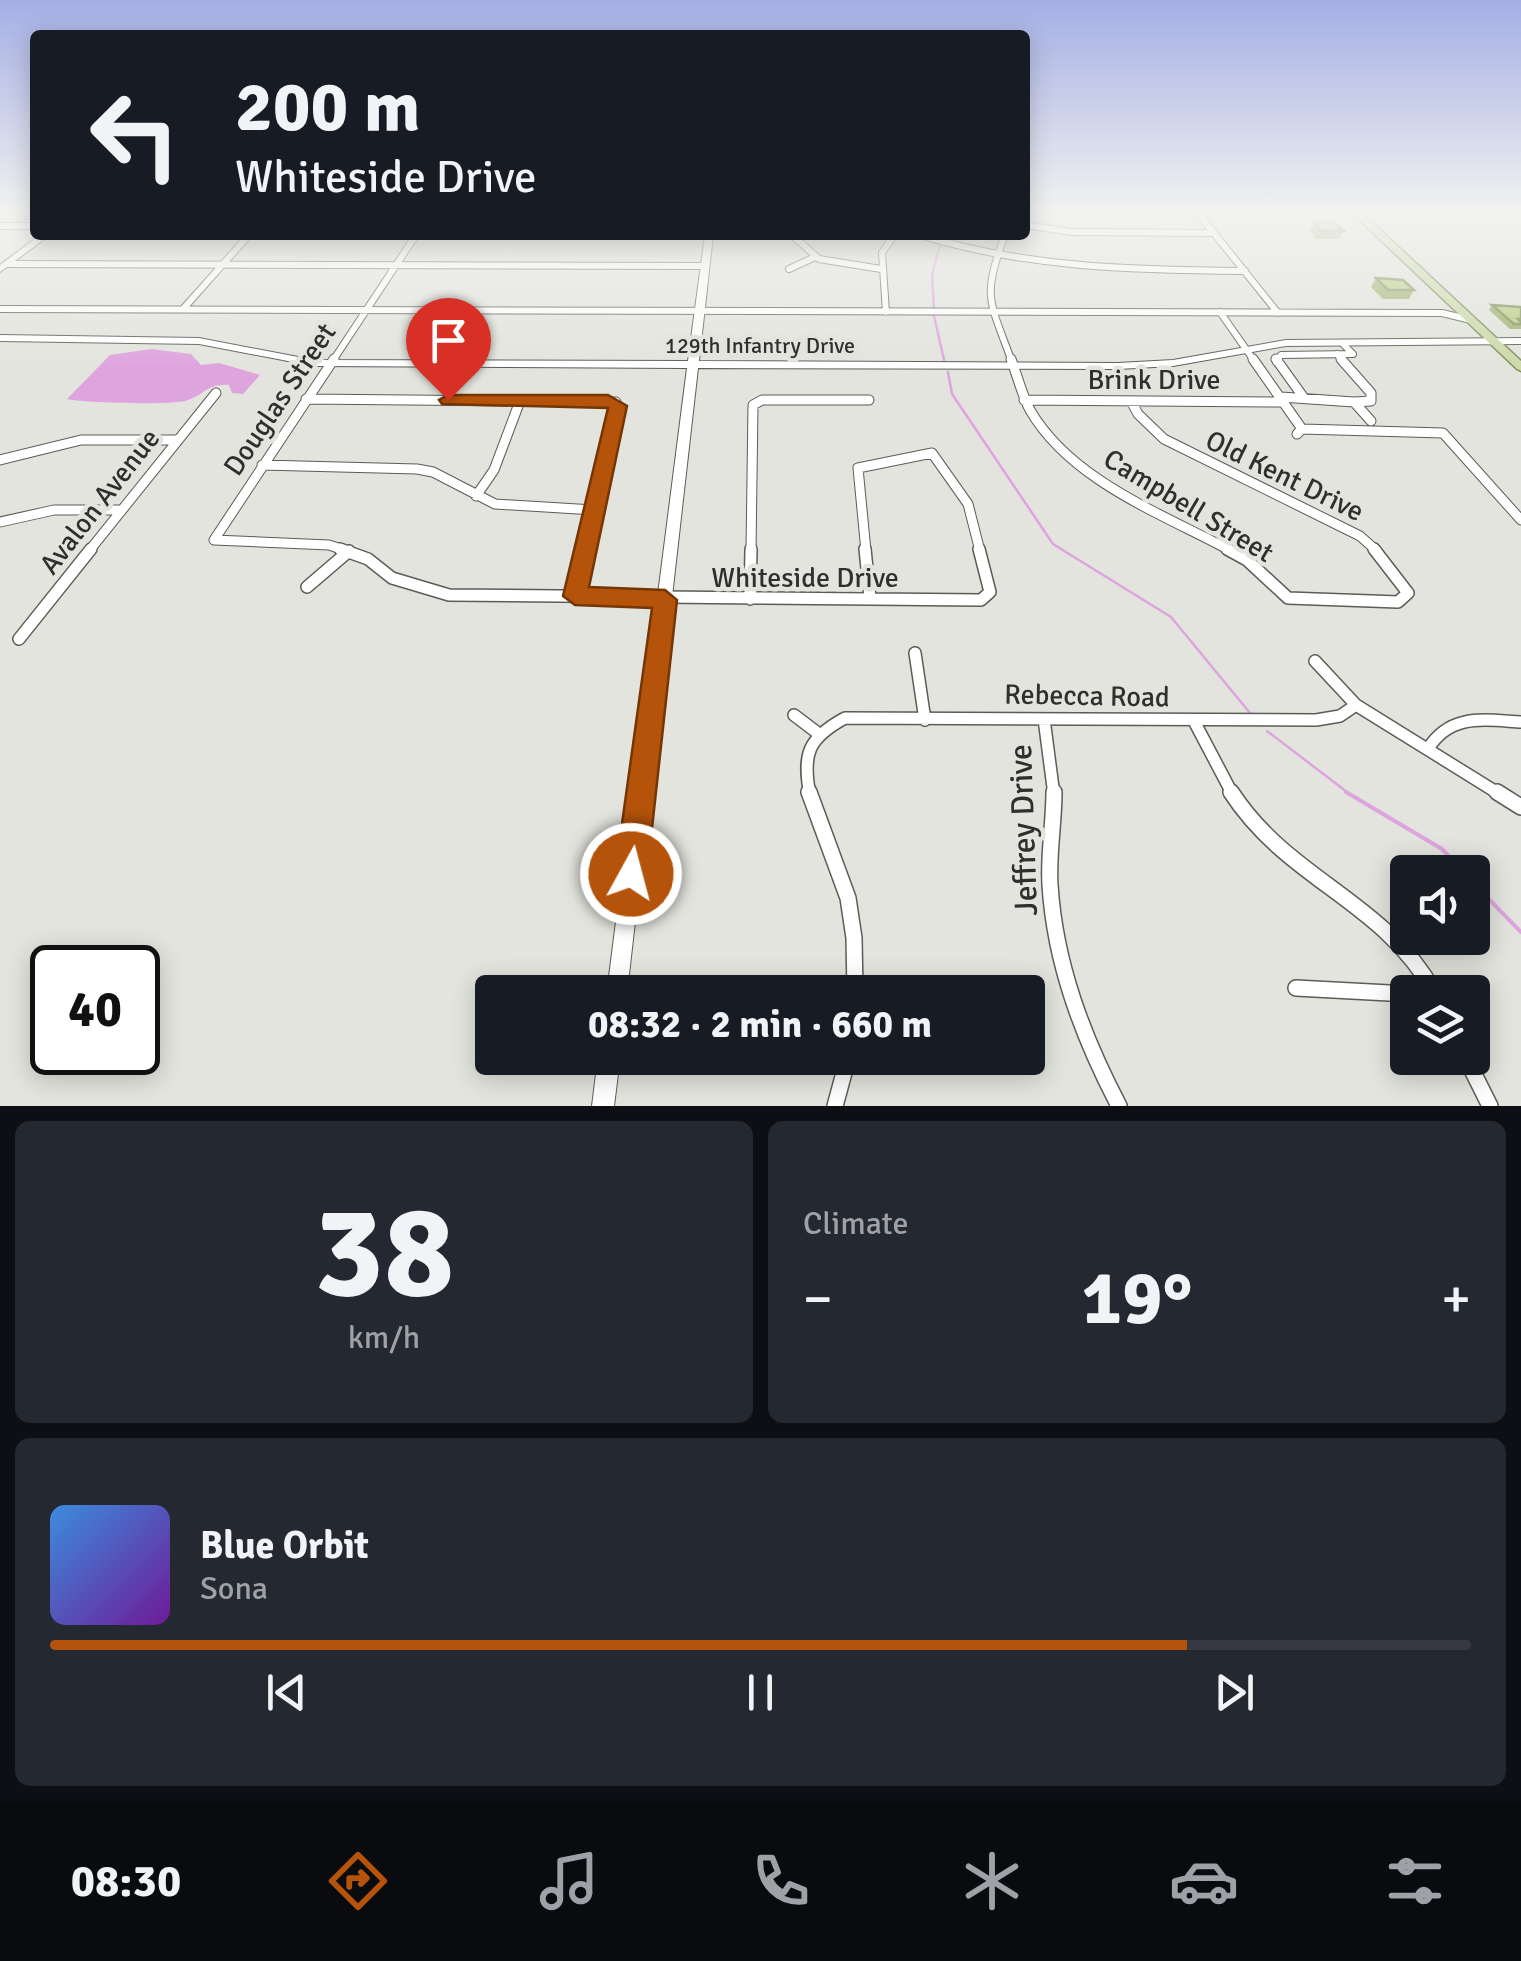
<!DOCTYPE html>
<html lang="en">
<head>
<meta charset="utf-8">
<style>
	body { margin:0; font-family:Signika,sans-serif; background:#242831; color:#f1f3f6; height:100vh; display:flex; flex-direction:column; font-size:38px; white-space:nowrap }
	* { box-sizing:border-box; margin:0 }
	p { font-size:32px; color:#9ea1a6 }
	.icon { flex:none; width:55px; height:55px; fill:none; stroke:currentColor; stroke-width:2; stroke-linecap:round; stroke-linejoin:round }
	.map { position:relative; height:1106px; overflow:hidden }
	.details { display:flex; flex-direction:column; gap:15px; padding:15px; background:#0d0f14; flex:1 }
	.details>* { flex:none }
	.guide { position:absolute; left:30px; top:30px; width:1000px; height:210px; border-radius:10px; box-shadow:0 5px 25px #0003; background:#171b24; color:#f1f3f6; overflow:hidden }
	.controls { position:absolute; left:1390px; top:855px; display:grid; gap:20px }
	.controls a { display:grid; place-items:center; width:100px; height:100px; border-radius:10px; background:#171b24; box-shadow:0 5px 25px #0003; font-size:50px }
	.speed { position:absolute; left:30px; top:945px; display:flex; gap:20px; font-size:50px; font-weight:700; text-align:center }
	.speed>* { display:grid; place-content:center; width:130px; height:130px; border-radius:50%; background:#171b24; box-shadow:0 5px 25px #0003; line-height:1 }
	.speed .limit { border:5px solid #111; border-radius:15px; background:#fff; color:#111 }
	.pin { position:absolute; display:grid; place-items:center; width:85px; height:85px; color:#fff; margin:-102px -42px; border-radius:50% 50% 50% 0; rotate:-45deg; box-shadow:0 0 10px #0007 }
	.pin .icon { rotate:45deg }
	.me { position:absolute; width:110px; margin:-55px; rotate:7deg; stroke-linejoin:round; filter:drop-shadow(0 0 8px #0008) }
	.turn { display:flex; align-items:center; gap:35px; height:210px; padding:0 40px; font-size:45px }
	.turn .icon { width:130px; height:130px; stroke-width:2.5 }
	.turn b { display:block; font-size:70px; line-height:85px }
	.big { font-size:75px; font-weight:700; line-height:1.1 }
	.details .card { flex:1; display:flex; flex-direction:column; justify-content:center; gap:15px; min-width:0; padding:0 35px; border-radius:15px; background:#242831 }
	.details .dial { align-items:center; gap:0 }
	.dial b { font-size:130px; line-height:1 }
	.song { display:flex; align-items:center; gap:30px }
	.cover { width:120px; height:120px; border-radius:15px; background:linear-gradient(135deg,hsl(210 70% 55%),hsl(280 70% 35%)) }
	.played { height:10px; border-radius:5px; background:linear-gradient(90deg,#b45309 80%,#363941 80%) }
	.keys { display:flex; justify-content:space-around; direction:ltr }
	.heat { display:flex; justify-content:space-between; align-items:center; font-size:55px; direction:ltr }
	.details .tiles { flex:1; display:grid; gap:15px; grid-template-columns:1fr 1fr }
	.card:last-child { grid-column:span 2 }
	.trip { position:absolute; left:475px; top:975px; width:570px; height:100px; border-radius:10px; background:#171b24; box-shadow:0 5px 25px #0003; font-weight:700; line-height:100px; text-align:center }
	.tabs { display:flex; height:160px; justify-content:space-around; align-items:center; background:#090b0e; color:#9ea1a6 }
	.tabs .icon { width:70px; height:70px }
	.tabs .selected { color:#b45309 }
	.tabs b { font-size:45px; color:#f1f3f6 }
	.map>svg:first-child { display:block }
	.water { fill:#dea4de }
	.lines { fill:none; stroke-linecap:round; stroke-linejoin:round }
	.stream-far1 { stroke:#dea4de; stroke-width:2.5 }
	.stream { stroke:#dea4de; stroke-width:4 }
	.street-far3-casing { stroke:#5b5d57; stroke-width:8 }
	.street-far2-casing { stroke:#5b5d57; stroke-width:11 }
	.street-far1-casing { stroke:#5b5d57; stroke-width:14 }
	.street-casing { stroke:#5b5d57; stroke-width:18 }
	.secondary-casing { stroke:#5b5d57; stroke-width:2 }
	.primary-casing { stroke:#808d58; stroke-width:3 }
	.street-far3 { stroke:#fff; stroke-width:6 }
	.street-far2 { stroke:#fff; stroke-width:9 }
	.street-far1 { stroke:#fff; stroke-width:11 }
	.street { stroke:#fff; stroke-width:15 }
	.secondary { fill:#fff; fill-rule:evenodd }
	.primary { fill:#cdd9a9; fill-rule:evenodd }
	.wall { fill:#a1b06e }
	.building { fill:#bbcd80; stroke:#83905a; stroke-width:2.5 }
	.route { fill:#b45309; stroke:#753606; stroke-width:2.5 }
	.labels { text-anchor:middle; stroke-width:9; stroke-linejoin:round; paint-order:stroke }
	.far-street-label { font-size:22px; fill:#2f302d; stroke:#e2e4dd }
	.street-label { font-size:28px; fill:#2f302d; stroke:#e2e4dd }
	.near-street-label { font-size:32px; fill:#2f302d; stroke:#e2e4dd }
</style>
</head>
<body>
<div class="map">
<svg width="1521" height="1106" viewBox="0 0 1521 1106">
	<rect width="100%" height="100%" fill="#e2e4dd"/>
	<path class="water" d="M151 349 191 354 201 365 219 363 260 375 243 394 232 393 229 385C208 383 203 396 185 401 169 405 84 403 67 399L110 355Z"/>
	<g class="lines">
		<path class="stream-far1" d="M934 309 932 275 940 244
			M934 316 944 360
			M948 372 952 394 1053 544 1171 617 1250 713
			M1267 731 1351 795"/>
		<path class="stream" d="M1346 792 1442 849 1464 872
			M1472 882 1521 932"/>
		<g class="street-far3-casing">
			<path id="street-far3" d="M1197 212 1278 313
				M22 213H35
				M1025 225 1071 232 1214 233
				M0 226H35
				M792 235 819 259 881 269
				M920 235C1027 268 1134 270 1245 271
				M1005 235C981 297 990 301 1012 362
				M7 264 706 266
				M789 269 815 257
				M0 309 1442 313 1471 320
				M183 309 249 235
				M886 312 882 253 894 235
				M1220 312 1255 362
				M1337 354 1344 362
				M332 362 416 235
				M1276 362 1281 355 1353 354 1342 343"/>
		</g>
		<g class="street-far2-casing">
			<path id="street-far2" d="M334 359 214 540 329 545 347 551
				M1011 359C1017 375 1022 395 1030 410 1071 481 1163 514 1231 551
				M1253 359 1302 429 1297 434
				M1276 359 1304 398
				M1341 359 1371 393V401L1354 402
				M1281 397 1354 402 1371 421
				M306 399 616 402 584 551
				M1024 400 1284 402
				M1131 401 1138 414 1164 439 1360 536 1377 551
				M1302 429 1443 433 1521 520
				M0 460 81 440H176
				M262 465 417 469 433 472 495 504 594 510
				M476 496 494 470 520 401
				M0 522 54 510H120
				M89 551 216 393
				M751 551 753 405 762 400H869
				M866 551 858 468 932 453 968 504 980 551"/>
		</g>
		<g class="street-far1-casing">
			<path id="street-far1" d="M340 549 368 559 392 578 449 595 981 600 990 592 979 549
				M865 549 870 598
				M1227 549 1247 560 1288 598 1398 602 1408 593 1374 549
				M307 587 349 551
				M575 596 585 549
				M750 599 751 549
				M19 639 91 549
				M915 653 925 720
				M1315 661 1356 705 1501 795
				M794 715 819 734
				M1044 719 1054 795
				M1194 721 1233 795
				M1428 749C1450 713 1484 720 1521 722
				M810 795C802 754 808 738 845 718L1316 720 1340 716 1356 705"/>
		</g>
		<g class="street-casing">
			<path id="street" d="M809 792 848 898 854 938 855 992
				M1054 792C1054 823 1048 855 1050 885 1055 964 1083 1037 1119 1106
				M1231 792C1289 881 1383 900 1434 992
				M1497 792 1521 807
				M1296 988 1408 994
				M1466 1058 1490 1106
				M835 1106 848 1058"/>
		</g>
		<g class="secondary-casing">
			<path id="secondary" d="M40 235H50L0 272V265Z
				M705 235H713L699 361 1118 363 1173 360 1286 340 1521 338V344L1286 346 1173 366 1118 369 698 368 627 992H607L687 368 314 366 199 344 0 341V335L199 338 314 360 688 361Z
				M598 1058H620L614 1106H592Z"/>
		</g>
		<g class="primary-casing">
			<path id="primary" d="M1351 212H1361L1521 361V371L1517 369Z"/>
		</g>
		<use href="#street-far3" class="street-far3"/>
		<use href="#street-far2" class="street-far2"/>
		<use href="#street-far1" class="street-far1"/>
		<use href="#street" class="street"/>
		<use href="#secondary" class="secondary"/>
		<use href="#primary" class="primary"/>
	</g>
	<path class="wall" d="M1258 212H1287V214H1259Z
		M1314 222 1344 231 1339 239H1316L1310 230Z
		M1376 278 1414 290 1409 299H1383L1371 287Z
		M1492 305 1521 307V329H1510L1489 310Z"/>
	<path class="building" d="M1314 222H1334L1344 231H1320Z
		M1376 278 1403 280 1414 290H1388Z
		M1492 305 1521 307V319H1518L1521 322V324H1514Z"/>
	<linearGradient id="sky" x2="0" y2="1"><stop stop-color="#a4aee4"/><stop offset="0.58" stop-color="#f2f3f0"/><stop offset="1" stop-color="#f2f3f0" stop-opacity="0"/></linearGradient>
	<rect width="1521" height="367" fill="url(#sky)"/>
	<path class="route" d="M448 395H608L627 406 589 587 665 590 677 600 647 874 642 885 631 890 620 885 615 874 652 608 575 605 563 596 608 408 442 404 439 400Z"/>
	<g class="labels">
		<g class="far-street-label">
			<text x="760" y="353">129th Infantry Drive</text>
		</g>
		<g class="street-label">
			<text x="1154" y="389">Brink Drive</text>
			<text transform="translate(279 399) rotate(-56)" y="10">Douglas Street</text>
			<text transform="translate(1285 475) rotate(26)" y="10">Old Kent Drive</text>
			<text transform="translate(99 501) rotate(-52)" y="10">Avalon Avenue</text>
			<text transform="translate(1189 505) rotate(31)" y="10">Campbell Street</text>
			<text x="805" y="587">Whiteside Drive</text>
			<text transform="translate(1087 695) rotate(1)" y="10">Rebecca Road</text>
		</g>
		<g class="near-street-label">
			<text transform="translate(1023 830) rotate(-92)" y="11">Jeffrey Drive</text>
		</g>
	</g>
</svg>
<div class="controls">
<a><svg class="icon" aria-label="sound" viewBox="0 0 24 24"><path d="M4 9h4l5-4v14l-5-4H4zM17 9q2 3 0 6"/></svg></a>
<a><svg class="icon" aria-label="layers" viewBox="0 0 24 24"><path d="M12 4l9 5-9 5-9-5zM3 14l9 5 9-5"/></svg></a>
</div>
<div class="speed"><div class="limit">40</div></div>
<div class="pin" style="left:448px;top:400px;background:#d93025"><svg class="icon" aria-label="arrive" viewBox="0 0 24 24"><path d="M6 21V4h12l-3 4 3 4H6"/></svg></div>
<svg class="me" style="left:631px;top:874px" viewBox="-20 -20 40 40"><circle r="17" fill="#b45309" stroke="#fff" stroke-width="3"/><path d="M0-11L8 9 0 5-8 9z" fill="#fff"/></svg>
<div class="trip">08:32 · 2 min · 660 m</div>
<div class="guide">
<div class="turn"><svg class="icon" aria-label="left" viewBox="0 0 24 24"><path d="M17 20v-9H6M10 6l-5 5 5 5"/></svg><div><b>200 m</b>Whiteside Drive</div></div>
</div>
</div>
<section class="details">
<div class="tiles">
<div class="card dial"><b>38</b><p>km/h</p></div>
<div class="card"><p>Climate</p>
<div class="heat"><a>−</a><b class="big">19°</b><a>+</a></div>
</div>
<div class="card">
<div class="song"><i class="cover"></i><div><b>Blue Orbit</b><p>Sona</p></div></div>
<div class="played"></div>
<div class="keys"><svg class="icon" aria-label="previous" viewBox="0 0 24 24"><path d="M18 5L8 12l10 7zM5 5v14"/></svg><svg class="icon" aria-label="pause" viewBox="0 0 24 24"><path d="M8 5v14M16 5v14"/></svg><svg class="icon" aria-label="next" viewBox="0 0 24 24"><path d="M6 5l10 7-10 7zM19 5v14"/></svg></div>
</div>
</div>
</section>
<nav class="tabs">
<b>08:30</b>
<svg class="icon selected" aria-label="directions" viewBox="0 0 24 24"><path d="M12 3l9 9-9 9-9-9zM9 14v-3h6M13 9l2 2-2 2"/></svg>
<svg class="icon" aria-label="music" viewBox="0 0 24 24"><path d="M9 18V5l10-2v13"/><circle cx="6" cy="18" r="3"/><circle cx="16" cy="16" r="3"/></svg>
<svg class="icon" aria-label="phone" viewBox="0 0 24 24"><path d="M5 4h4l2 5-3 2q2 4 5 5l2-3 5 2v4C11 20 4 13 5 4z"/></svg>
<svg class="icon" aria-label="climate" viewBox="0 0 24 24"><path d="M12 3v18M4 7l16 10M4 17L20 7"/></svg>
<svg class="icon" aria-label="car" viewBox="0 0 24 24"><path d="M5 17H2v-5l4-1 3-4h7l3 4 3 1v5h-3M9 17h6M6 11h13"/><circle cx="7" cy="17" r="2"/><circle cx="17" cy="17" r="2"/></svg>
<svg class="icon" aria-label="filters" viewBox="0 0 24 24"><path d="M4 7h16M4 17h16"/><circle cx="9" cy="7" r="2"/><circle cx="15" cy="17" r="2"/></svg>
</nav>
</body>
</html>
